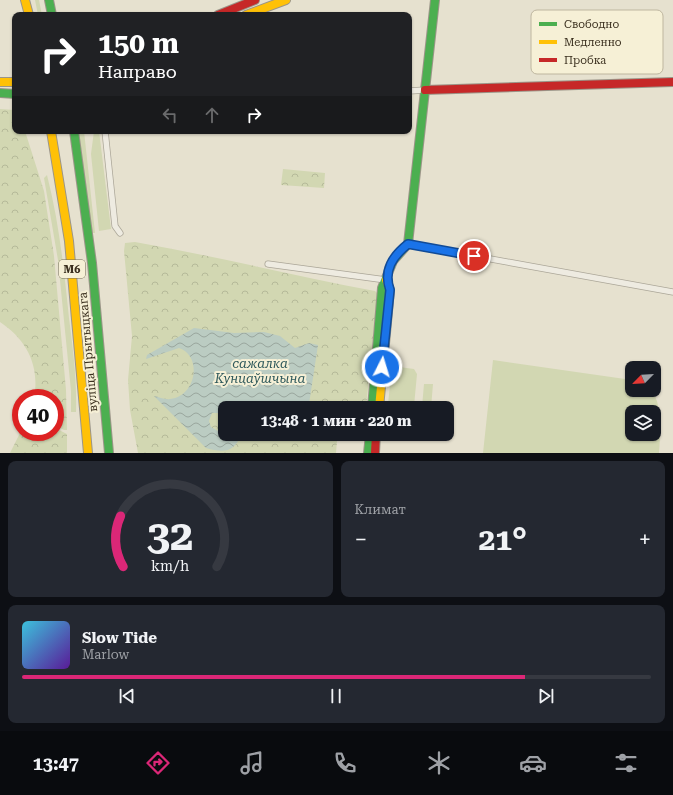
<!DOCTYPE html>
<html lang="ru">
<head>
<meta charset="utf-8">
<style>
	body { margin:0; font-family:"Roboto Serif",serif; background:#242831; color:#f1f3f6; height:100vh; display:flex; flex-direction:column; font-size:15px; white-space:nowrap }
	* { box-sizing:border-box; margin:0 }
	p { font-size:13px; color:#9ea1a6 }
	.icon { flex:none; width:22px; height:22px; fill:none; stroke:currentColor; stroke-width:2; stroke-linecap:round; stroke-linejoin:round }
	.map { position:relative; height:453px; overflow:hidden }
	.sheet { display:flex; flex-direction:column; gap:8px; padding:8px; background:#0d0f14; flex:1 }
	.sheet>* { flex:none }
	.hud { position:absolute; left:12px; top:12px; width:400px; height:122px; border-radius:8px; box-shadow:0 1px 3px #0004; background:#202124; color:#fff; overflow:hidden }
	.needle { width:26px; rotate:246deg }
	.fabs { position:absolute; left:625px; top:361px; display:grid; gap:8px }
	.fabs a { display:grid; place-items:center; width:36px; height:36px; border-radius:8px; background:#171b24; box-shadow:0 1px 3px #0004; font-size:20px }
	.speed { position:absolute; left:12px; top:389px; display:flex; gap:8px; font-size:20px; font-weight:700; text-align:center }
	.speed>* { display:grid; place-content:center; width:52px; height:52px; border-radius:50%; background:#171b24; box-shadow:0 1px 3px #0004; line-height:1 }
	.speed .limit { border:6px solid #d22; background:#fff; color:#111 }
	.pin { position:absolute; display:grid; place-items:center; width:34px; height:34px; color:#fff; margin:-17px; border:2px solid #fff; border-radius:50%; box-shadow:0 1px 4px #0007 }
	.me { position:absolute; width:44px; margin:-22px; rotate:5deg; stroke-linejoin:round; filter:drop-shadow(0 0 3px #0008) }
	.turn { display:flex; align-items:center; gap:14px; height:84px; padding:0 20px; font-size:18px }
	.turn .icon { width:52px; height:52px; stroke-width:2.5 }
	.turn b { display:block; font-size:28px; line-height:34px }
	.lanes { display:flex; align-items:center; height:38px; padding:0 20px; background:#0003; justify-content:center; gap:20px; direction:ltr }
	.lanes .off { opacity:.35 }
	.big { font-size:30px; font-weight:700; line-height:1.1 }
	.sheet .card { flex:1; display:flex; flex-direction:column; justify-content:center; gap:6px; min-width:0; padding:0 14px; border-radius:8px; background:#242831 }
	.sheet .dial { align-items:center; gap:0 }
	.dial svg { height:104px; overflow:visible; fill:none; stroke:#363941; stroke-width:7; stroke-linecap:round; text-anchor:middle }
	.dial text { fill:#f1f3f6; stroke:none }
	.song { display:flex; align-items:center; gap:12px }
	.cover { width:48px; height:48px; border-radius:6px; background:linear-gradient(135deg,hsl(190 70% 55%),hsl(270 70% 35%)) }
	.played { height:4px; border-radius:2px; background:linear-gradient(90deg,#db2777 80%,#363941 80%) }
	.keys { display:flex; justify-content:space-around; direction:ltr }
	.heat { display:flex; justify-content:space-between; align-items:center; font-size:22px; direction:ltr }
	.sheet .tiles { flex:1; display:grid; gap:8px; grid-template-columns:1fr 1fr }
	.card:last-child { grid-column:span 2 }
	.trip { position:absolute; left:218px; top:401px; width:236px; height:40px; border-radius:8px; background:#171b24; box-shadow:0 1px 3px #0004; font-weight:700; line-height:40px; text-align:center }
	.menu { display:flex; height:64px; justify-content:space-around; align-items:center; background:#090b0e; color:#9ea1a6 }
	.menu .icon { width:28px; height:28px }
	.menu .on { color:#db2777 }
	.menu b { font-size:18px; color:#f1f3f6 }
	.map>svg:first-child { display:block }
	.grass { fill:#d2d7b2; fill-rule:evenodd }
	.forest { fill:url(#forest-crowns) }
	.water { fill:url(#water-waves) }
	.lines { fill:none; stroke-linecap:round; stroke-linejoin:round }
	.street-casing { stroke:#aba698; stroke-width:7 }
	.fast-casing { stroke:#9b9588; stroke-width:10 }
	.slow-casing { stroke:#9b9588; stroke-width:10 }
	.jam-casing { stroke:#9b9588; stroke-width:10 }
	.street { stroke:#eeebe1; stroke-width:5.5 }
	.fast { stroke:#4caf50; stroke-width:8 }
	.slow { stroke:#ffc107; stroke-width:8 }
	.jam { stroke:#c62828; stroke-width:8 }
	.route-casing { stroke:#114b97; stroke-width:10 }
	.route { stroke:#1a73e8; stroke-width:7 }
	.labels { text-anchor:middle; stroke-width:4; stroke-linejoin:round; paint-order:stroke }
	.shield { fill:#f6f0d6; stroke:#736a56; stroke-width:1 }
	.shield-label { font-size:11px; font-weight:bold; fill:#3b301f }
	.street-label { font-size:12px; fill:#3b301f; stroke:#f6f0d6 }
	.water-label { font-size:13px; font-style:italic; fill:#2f595b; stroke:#f6f0d6 }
	.key { fill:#f6f0d6; stroke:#beb69f; stroke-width:1 }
	.key-label { font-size:11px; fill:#3b301f }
</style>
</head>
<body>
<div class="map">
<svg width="673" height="453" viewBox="0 0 673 453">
	<defs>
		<pattern id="forest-crowns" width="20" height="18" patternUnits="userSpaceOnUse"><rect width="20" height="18" fill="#d2d7b2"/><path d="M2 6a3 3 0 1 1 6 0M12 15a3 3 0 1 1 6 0" fill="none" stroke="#b5b999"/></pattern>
		<pattern id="water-waves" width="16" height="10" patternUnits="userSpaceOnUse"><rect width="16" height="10" fill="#bbccc2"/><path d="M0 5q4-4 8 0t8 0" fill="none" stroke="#99a69d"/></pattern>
	</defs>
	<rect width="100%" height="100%" fill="#e6e1cf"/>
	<path class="grass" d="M35 0H39L42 15H38Z
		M79 131H84L95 233H91Z
		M94 131H99L111 229 99 231 91 154Z
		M47 175C59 222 64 269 69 318 73 349 77 380 76 412H71V391L58 260 44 178Z
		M493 360 632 380V390C637 390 644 389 648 390 664 395 660 440 659 453H483ZM632 412H654V434H632Z
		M392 366 414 369 417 374 414 406 388 404Z
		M424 384H433L431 408 422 407Z"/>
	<path class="forest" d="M0 109 15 110V131H25L44 191 54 256 66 390 67 430H64L55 425V398H34C40 366 27 340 0 322Z
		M283 169 325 173 324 188 281 185Z
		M135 242C215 256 295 276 375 291L377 293 376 307 366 408H225V434H340L337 441 336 453H138L130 410 128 380 132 336 124 251 125 243Z
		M55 428 67 434V453H10L21 431 55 432Z"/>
	<path class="water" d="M194 328 234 333 264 332 280 336 295 348 309 343 318 345 309 404 300 408H225V413H212L209 421 211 427 225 435 241 434C235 453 223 453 206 448L154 396C159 397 165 400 170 399 196 397 203 356 179 348L146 359 147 355Z"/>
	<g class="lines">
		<g class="street-casing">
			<path id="street" d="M409 91 425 90
				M105 131 115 226 120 233
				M408 244 673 292
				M268 264 386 280"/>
		</g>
		<g class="fast-casing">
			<path id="fast" d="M49 0 52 15
				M0 93 15 94
				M74 131 92 263 109 453
				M372 408 382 288 393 261 408 244 435 0
				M368 453 370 434"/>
		</g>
		<g class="slow-casing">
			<path id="slow" d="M25 0 29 15
				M246 15 286 0
				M0 82H15
				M51 131 69 241 88 453
				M379 408 390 290 386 280"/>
		</g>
		<g class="jam-casing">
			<path id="jam" d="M218 15 255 0
				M425 90 673 82
				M375 453 376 434"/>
		</g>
		<use href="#street" class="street"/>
		<use href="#fast" class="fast"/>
		<use href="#slow" class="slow"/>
		<use href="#jam" class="jam"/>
	</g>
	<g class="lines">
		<g class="route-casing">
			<path id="route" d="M382 367 390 290C383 270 393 256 408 244L474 256"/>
		</g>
		<use href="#route" class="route"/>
	</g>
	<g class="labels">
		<rect class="shield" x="59" y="260" width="26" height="18" rx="3"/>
		<g class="shield-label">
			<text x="72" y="273">М6</text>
		</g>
		<g class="street-label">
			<text transform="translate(88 352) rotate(-95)" y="4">вуліца Прытыцкага</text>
		</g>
		<g class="water-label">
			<text x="260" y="368">сажалка<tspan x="260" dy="15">Кунцаўшчына</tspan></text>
		</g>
	</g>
	<rect x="531" y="10" width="132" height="64" rx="6" class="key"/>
	<rect x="539" y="22" width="18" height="4" fill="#4caf50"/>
	<rect x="539" y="40" width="18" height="4" fill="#ffc107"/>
	<rect x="539" y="58" width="18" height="4" fill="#c62828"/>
	<g class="key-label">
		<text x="564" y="28">Свободно</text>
		<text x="564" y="46">Медленно</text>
		<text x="564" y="64">Пробка</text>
	</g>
</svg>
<div class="fabs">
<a><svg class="needle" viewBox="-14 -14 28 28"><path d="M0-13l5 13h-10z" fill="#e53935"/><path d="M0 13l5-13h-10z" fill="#9ea1a6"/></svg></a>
<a><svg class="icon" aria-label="layers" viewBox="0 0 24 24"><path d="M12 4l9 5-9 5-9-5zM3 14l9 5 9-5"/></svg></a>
</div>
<div class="speed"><div class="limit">40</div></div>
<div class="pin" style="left:474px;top:256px;background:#d93025"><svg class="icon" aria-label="arrive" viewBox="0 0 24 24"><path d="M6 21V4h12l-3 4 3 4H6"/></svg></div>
<svg class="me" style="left:382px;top:367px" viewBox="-20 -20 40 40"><circle r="17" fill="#1a73e8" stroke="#fff" stroke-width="3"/><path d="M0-11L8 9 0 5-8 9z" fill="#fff"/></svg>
<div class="trip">13:48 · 1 мин · 220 m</div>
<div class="hud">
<div class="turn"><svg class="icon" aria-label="right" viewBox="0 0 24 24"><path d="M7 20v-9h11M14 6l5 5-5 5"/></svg><div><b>150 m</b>Направо</div></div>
<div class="lanes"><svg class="icon off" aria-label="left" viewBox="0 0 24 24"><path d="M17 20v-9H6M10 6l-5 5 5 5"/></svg><svg class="icon off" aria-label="ahead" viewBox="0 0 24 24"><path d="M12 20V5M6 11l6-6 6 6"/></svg><svg class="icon" aria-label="right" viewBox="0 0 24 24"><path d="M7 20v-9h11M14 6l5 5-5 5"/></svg></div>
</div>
</div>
<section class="sheet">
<div class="tiles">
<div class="card dial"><svg viewBox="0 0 100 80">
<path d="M14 69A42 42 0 1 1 86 69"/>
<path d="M14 69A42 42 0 0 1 12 30" stroke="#db2777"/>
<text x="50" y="56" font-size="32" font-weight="700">32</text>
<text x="50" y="72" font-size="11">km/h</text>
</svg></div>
<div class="card"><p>Климат</p>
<div class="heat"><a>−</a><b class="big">21°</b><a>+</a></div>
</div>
<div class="card">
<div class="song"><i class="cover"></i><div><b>Slow Tide</b><p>Marlow</p></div></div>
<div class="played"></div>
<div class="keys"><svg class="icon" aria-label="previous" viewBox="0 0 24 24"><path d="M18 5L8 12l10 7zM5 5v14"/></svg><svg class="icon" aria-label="pause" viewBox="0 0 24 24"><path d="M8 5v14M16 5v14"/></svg><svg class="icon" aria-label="next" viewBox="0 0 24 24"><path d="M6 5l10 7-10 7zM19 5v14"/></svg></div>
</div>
</div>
</section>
<nav class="menu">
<b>13:47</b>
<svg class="icon on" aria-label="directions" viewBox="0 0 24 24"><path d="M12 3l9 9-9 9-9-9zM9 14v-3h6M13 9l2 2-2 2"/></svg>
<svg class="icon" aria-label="music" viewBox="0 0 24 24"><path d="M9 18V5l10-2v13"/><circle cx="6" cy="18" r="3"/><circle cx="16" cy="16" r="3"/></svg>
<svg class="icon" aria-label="phone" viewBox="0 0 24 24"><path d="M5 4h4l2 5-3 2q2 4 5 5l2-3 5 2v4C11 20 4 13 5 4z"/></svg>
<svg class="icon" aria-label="climate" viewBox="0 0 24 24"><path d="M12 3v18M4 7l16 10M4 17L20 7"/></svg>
<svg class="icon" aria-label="car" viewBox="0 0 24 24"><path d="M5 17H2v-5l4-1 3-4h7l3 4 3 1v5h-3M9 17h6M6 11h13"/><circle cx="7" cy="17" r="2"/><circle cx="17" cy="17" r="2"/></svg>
<svg class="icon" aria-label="filters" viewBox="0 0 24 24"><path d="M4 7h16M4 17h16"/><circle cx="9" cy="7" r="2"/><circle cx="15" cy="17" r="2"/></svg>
</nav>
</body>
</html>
